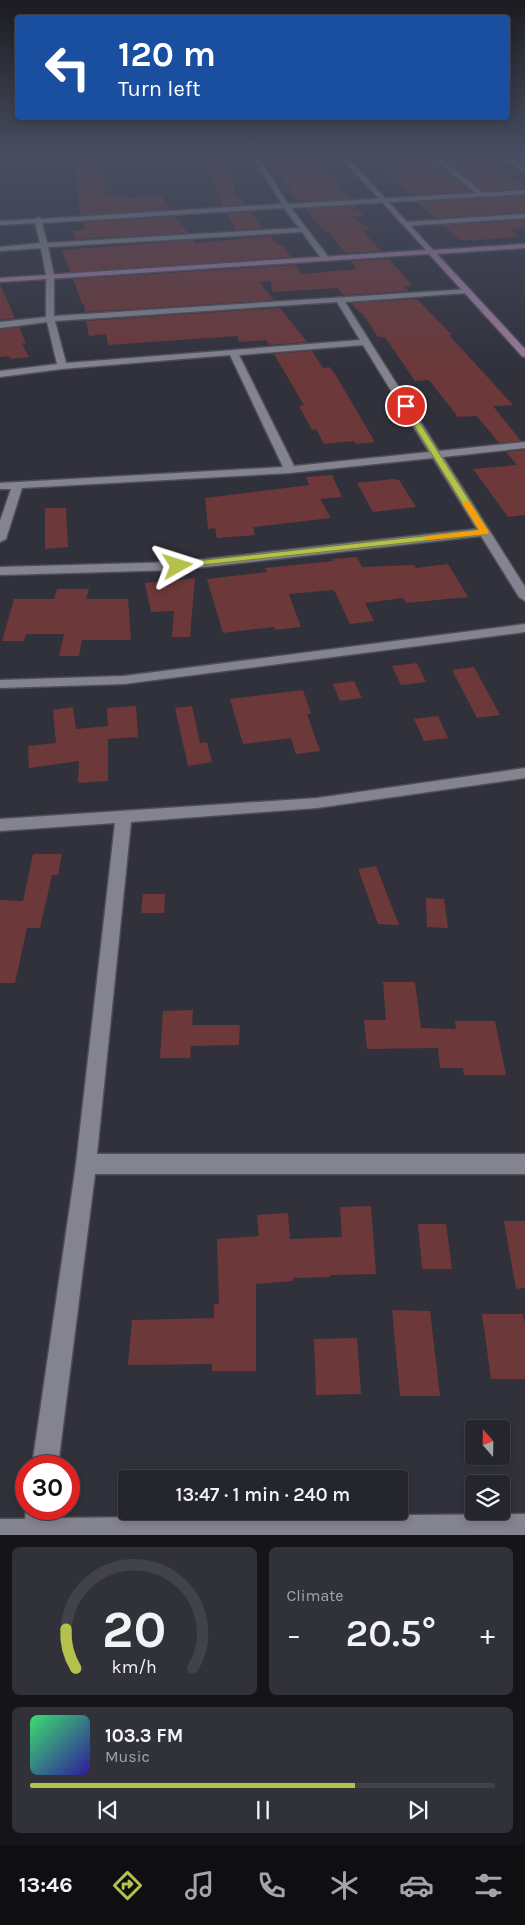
<!DOCTYPE html>
<html lang="en">
<head>
<meta charset="utf-8">
<style>
	body { margin:0; font-family:Karla,sans-serif; background:#313139; color:#f1f3f6; height:100vh; display:flex; flex-direction:column; font-size:19px; white-space:nowrap }
	* { box-sizing:border-box; margin:0 }
	p { font-size:16px; color:#a3a5aa }
	.icon { flex:none; width:28px; height:28px; fill:none; stroke:currentColor; stroke-width:2; stroke-linecap:round; stroke-linejoin:round }
	.map { position:relative; height:1535px; overflow:hidden }
	.panel { display:flex; flex-direction:column; gap:12px; padding:12px; background:#141419; flex:1 }
	.panel>* { flex:none }
	.guide { position:absolute; left:15px; top:15px; width:495px; height:105px; border-radius:5px; box-shadow:0 2px 8px #0003,0 0 0 1px #424249; background:#1a4fa0; color:#fff; overflow:hidden }
	.needle { width:32px; rotate:340deg }
	.fabs { position:absolute; left:465px; top:1420px; display:grid; gap:10px }
	.fabs a { display:grid; place-items:center; width:45px; height:45px; border-radius:5px; background:#25252d; box-shadow:0 2px 8px #0003,0 0 0 1px #424249; font-size:25px }
	.speed { position:absolute; left:15px; top:1455px; display:flex; gap:10px; font-size:25px; font-weight:700; text-align:center }
	.speed>* { display:grid; place-content:center; width:65px; height:65px; border-radius:50%; background:#25252d; box-shadow:0 2px 8px #0003,0 0 0 1px #424249; line-height:1 }
	.speed .limit { border:8px solid #d22; background:#fff; color:#111 }
	.pin { position:absolute; display:grid; place-items:center; width:42px; height:42px; color:#fff; margin:-21px; border:2px solid #fff; border-radius:50%; box-shadow:0 1px 5px #0007 }
	.me { position:absolute; width:55px; margin:-28px; rotate:84deg; stroke-linejoin:round; filter:drop-shadow(0 0 4px #0008) }
	.turn { display:flex; align-items:center; gap:18px; height:105px; padding:0 20px; font-size:22px }
	.turn .icon { width:65px; height:65px; stroke-width:2.5 }
	.turn b { display:block; font-size:35px; line-height:42px }
	.big { font-size:38px; font-weight:600; line-height:1.1 }
	.panel .tile { flex:1; display:flex; flex-direction:column; justify-content:center; gap:8px; min-width:0; padding:0 18px; border-radius:8px; background:#313139 }
	.panel .dial { align-items:center; gap:0 }
	.dial svg { height:130px; overflow:visible; fill:none; stroke:#424249; stroke-width:7; stroke-linecap:round; text-anchor:middle }
	.dial text { fill:#f1f3f6; stroke:none }
	.song { display:flex; align-items:center; gap:15px }
	.cover { width:60px; height:60px; border-radius:8px; background:linear-gradient(135deg,hsl(140 70% 55%),hsl(250 70% 35%)) }
	.played { height:5px; border-radius:2px; background:linear-gradient(90deg,#b4c24b 70%,#424249 70%) }
	.keys { display:flex; justify-content:space-around; direction:ltr }
	.heat { display:flex; justify-content:space-between; align-items:center; font-size:28px; direction:ltr }
	.panel .tiles { flex:1; display:grid; gap:12px; grid-template-columns:1fr 1fr }
	.tile:last-child { grid-column:span 2 }
	.trip { position:absolute; left:118px; top:1470px; width:290px; height:50px; border-radius:5px; background:#25252d; box-shadow:0 2px 8px #0003,0 0 0 1px #424249; font-weight:600; line-height:50px; text-align:center }
	.menu { display:flex; height:80px; justify-content:space-around; align-items:center; background:#0f0f12; color:#a3a5aa }
	.menu .icon { width:35px; height:35px }
	.menu .on { color:#b4c24b }
	.menu b { font-size:22px; color:#f1f3f6 }
	.map>svg:first-child { display:block }
	.building { fill:#6c3839 }
	.lines { fill:none; stroke-linecap:round; stroke-linejoin:round }
	.street-casing { stroke:#4e4e58; stroke-width:3 }
	.secondary-casing { stroke:#4e4e58; stroke-width:3 }
	.street { fill:#848390; fill-rule:evenodd }
	.secondary { fill:#9c799c; fill-rule:evenodd }
	.route { fill:#b4c24b; stroke:#757e31 }
	.slow { fill:#f59e0b }
</style>
</head>
<body>
<div class="map">
<svg width="525" height="1535" viewBox="0 0 525 1535">
	<rect width="100%" height="100%" fill="#31313c"/>
	<path class="building" d="M264 155H305L312 163H318L349 199 299 201Z
		M376 155H427L471 191 410 195 385 172 393 171 376 159H381Z
		M439 155H480L510 173H504L525 186V188L484 191Z
		M221 159 232 174 235 192 246 204 223 206 219 198H221L204 160Z
		M101 162 106 196 128 195 129 198 160 195 170 209 81 215 78 201 75 163Z
		M525 196V212L435 218 416 202Z
		M355 206 364 216 352 217 371 230 363 231 381 251 345 253 329 232 327 233 316 222 305 209Z
		M251 212 263 228 236 230 226 213Z
		M176 217 188 233 76 239 72 231 85 230 83 222Z
		M525 220V228L509 229 519 237 477 240H459L444 225Z
		M270 236 278 245H283L291 257 70 272 62 250 193 240 195 243Z
		M389 259 412 285 404 286 409 291 344 295 337 288 272 292 271 281 259 282 274 300 85 312 84 304H82L73 279 295 265 301 274 356 269 351 261Z
		M0 284 15 318 0 320Z
		M417 299 452 335H449L513 405 493 406 521 441 499 443 477 416 458 417 429 380 415 381 385 337H378L362 313H360L351 303Z
		M280 308 307 342 269 345 266 340 239 342 237 336 108 345 106 334 89 336 86 321Z
		M19 327 26 343 22 344 29 357 11 359 9 356 0 357V330Z
		M312 351 323 368 329 367 335 374 375 442 356 444 354 441 324 444 316 429 312 430 299 406 304 405 274 354Z
		M525 450V515L508 517 473 469 517 465 506 452Z
		M332 475 342 497 320 499 331 518 253 527 255 535 217 538 215 528 208 529 205 498 309 485 306 477Z
		M393 479 399 480 416 507 373 512 357 483Z
		M45 508H66L68 547 45 549Z
		M357 557 362 567 414 565 416 568 448 564 468 597 406 603 403 598 365 603 374 621 350 624 334 590 289 594 301 627 275 630 274 627 223 633 207 579 267 572 265 568 333 561 332 559Z
		M195 578 190 637H172L174 611 151 612 145 583Z
		M57 589H89L86 599H128L131 640H82L79 656H59L64 634H26L24 641H2L14 599H54Z
		M417 663 426 682 401 685 392 666Z
		M474 667 500 715 477 718 452 670Z
		M354 681 362 698 340 701 333 684Z
		M303 690 311 714H307L320 751 296 754 291 738 243 744 230 699Z
		M136 706 138 737 108 739V781L78 783 79 761 29 768 28 746 56 743 53 710 73 707 76 729 108 726 107 708Z
		M192 706 200 743 207 742 212 762 188 766 175 708Z
		M438 716 448 738 424 741 414 719Z
		M33 854H62L58 875H52L40 928H27L15 983H0V900L23 901Z
		M376 866 399 925 378 924 358 869Z
		M143 894H165L164 913H141Z
		M426 898 444 899 448 928 427 927Z
		M383 982H415L421 1028 456 1029 455 1021H495L506 1075H464L463 1068H440L438 1048 367 1049 364 1020H386Z
		M193 1010 192 1025H240L239 1045 191 1046 190 1058H160L163 1011Z
		M371 1206 376 1274 330 1275V1277L293 1278V1281L256 1284V1371H212V1364L128 1365 132 1320 214 1318V1304H219L217 1239 259 1236 257 1215 288 1213 290 1239 342 1237 340 1207Z
		M504 1221H525V1288L516 1289Z
		M418 1224H446L452 1269H422Z
		M392 1310 430 1311 440 1396H400Z
		M482 1314H523L525 1324V1379H491Z
		M357 1338 361 1394 316 1395 314 1339Z"/>
	<g class="lines">
		<g class="street-casing">
			<path id="street" d="M251 155H257L288 204 476 193 429 155H436L483 193 525 190V194L291 208 330 259 326 261H323L302 232 48 247 54 275V316L470 289 471 291 467 293 345 302 439 451 525 442V448L443 457 525 587V601L519 597 481 536 178 570 0 575V567L178 562 477 529 433 458 290 473 22 488 6 539 0 542V521L11 489H0V483L283 467 230 355 62 369 0 377V371L57 364 47 322 0 328V322L46 317V275L41 248 0 251V247L40 243 35 223 0 225V221L35 219 38 217 41 219 282 204ZM284 208 299 228 47 243 42 223ZM337 302 360 340 66 363 55 321ZM363 345 429 452 294 466 239 355Z
				M500 155H507L525 168V173Z
				M525 214V218L406 226 403 224 406 222Z
				M525 624V632L124 684 0 688V680L124 676Z
				M525 768V778L317 808 131 822 97 1154H525V1174H95L58 1466H32L76 1164 115 823 0 831V819L317 798Z
				M26 1508 52 1509 51 1518 525 1514V1535H0V1519H25Z"/>
		</g>
		<g class="secondary-casing">
			<path id="secondary" d="M339 155H345L433 250 525 244V248L437 254 525 349V357L522 356 429 254 0 282V278L426 250Z"/>
		</g>
		<use href="#street" class="street"/>
		<use href="#secondary" class="secondary"/>
	</g>
	<linearGradient id="sky" x2="0" y2="1"><stop stop-color="#1b1b21"/><stop offset="0.42" stop-color="#484e61"/><stop offset="1" stop-color="#484e61" stop-opacity="0"/></linearGradient>
	<rect width="525" height="370" fill="url(#sky)"/>
	<path class="route" d="M406 403 409 406 489 532 488 534 175 568 173 566 178 563 479 530 402 406Z"/>
	<path class="slow" d="M464 501H469L489 532 488 534 425 540V537L428 536 479 530 462 503Z"/>
</svg>
<div class="fabs">
<a><svg class="needle" viewBox="-14 -14 28 28"><path d="M0-13l5 13h-10z" fill="#e53935"/><path d="M0 13l5-13h-10z" fill="#a3a5aa"/></svg></a>
<a><svg class="icon" aria-label="layers" viewBox="0 0 24 24"><path d="M12 4l9 5-9 5-9-5zM3 14l9 5 9-5"/></svg></a>
</div>
<div class="speed"><div class="limit">30</div></div>
<div class="pin" style="left:406px;top:406px;background:#d93025"><svg class="icon" aria-label="arrive" viewBox="0 0 24 24"><path d="M6 21V4h12l-3 4 3 4H6"/></svg></div>
<svg class="me" style="left:178px;top:566px" viewBox="-20 -20 40 40"><path d="M0-17L14 15 0 8-14 15z" fill="#b4c24b" stroke="#fff" stroke-width="4"/></svg>
<div class="trip">13:47 · 1 min · 240 m</div>
<div class="guide">
<div class="turn"><svg class="icon" aria-label="left" viewBox="0 0 24 24"><path d="M17 20v-9H6M10 6l-5 5 5 5"/></svg><div><b>120 m</b>Turn left</div></div>
</div>
</div>
<section class="panel">
<div class="tiles">
<div class="tile dial"><svg viewBox="0 0 100 80">
<path d="M14 69A42 42 0 1 1 86 69"/>
<path d="M14 69A42 42 0 0 1 8 45" stroke="#b4c24b"/>
<text x="50" y="56" font-size="32" font-weight="700">20</text>
<text x="50" y="72" font-size="11">km/h</text>
</svg></div>
<div class="tile"><p>Climate</p>
<div class="heat"><a>−</a><b class="big">20.5°</b><a>+</a></div>
</div>
<div class="tile">
<div class="song"><i class="cover"></i><div><b>103.3 FM</b><p>Music</p></div></div>
<div class="played"></div>
<div class="keys"><svg class="icon" aria-label="previous" viewBox="0 0 24 24"><path d="M18 5L8 12l10 7zM5 5v14"/></svg><svg class="icon" aria-label="pause" viewBox="0 0 24 24"><path d="M8 5v14M16 5v14"/></svg><svg class="icon" aria-label="next" viewBox="0 0 24 24"><path d="M6 5l10 7-10 7zM19 5v14"/></svg></div>
</div>
</div>
</section>
<nav class="menu">
<b>13:46</b>
<svg class="icon on" aria-label="directions" viewBox="0 0 24 24"><path d="M12 3l9 9-9 9-9-9zM9 14v-3h6M13 9l2 2-2 2"/></svg>
<svg class="icon" aria-label="music" viewBox="0 0 24 24"><path d="M9 18V5l10-2v13"/><circle cx="6" cy="18" r="3"/><circle cx="16" cy="16" r="3"/></svg>
<svg class="icon" aria-label="phone" viewBox="0 0 24 24"><path d="M5 4h4l2 5-3 2q2 4 5 5l2-3 5 2v4C11 20 4 13 5 4z"/></svg>
<svg class="icon" aria-label="climate" viewBox="0 0 24 24"><path d="M12 3v18M4 7l16 10M4 17L20 7"/></svg>
<svg class="icon" aria-label="car" viewBox="0 0 24 24"><path d="M5 17H2v-5l4-1 3-4h7l3 4 3 1v5h-3M9 17h6M6 11h13"/><circle cx="7" cy="17" r="2"/><circle cx="17" cy="17" r="2"/></svg>
<svg class="icon" aria-label="filters" viewBox="0 0 24 24"><path d="M4 7h16M4 17h16"/><circle cx="9" cy="7" r="2"/><circle cx="15" cy="17" r="2"/></svg>
</nav>
</body>
</html>
